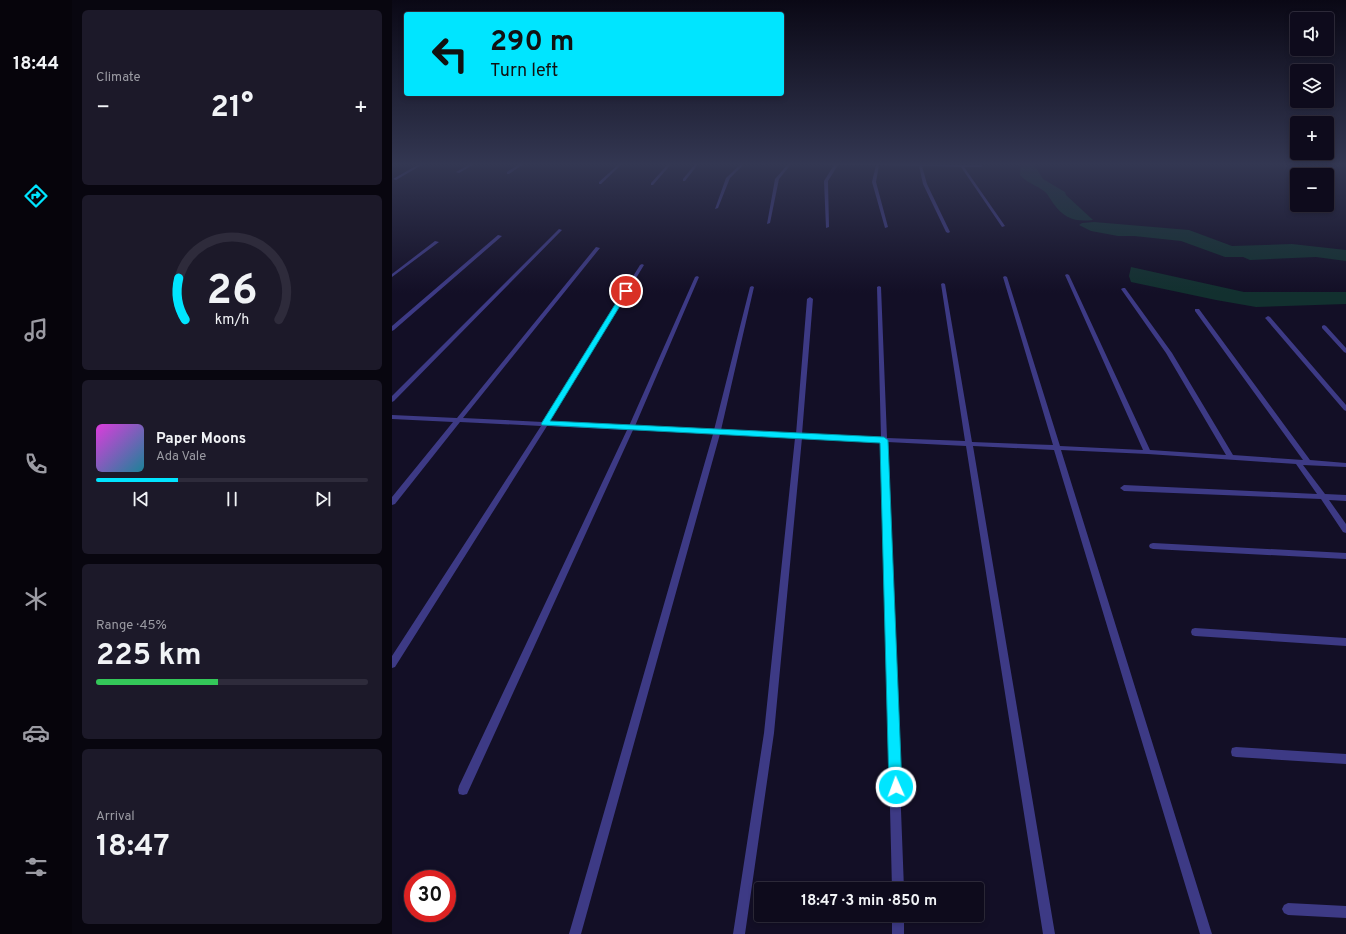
<!DOCTYPE html>
<html lang="en">
<head>
<meta charset="utf-8">
<style>
	body { margin:0; font-family:Overpass,sans-serif; background:#1c1929; color:#f1f3f6; height:100vh; display:flex; flex-direction:column; font-size:15px; white-space:nowrap }
	* { box-sizing:border-box; margin:0 }
	p { font-size:13px; color:#9b9ba3 }
	.icon { flex:none; width:22px; height:22px; fill:none; stroke:currentColor; stroke-width:2; stroke-linecap:round; stroke-linejoin:round }
	.map { position:relative; flex:1; overflow:hidden }
	.drawer { display:flex; flex-direction:column; gap:10px; padding:10px; background:#08060f; width:320px }
	.drawer>* { flex:none }
	.top-card { position:absolute; left:12px; top:12px; width:380px; height:84px; border-radius:4px; box-shadow:0 2px 6px #0003,0 0 0 1px #2e2b3b; background:#00e5ff; color:#111; overflow:hidden }
	.tools { position:absolute; left:898px; top:12px; display:grid; gap:8px }
	.tools a { display:grid; place-items:center; width:44px; height:44px; border-radius:4px; background:#0e0b1c; box-shadow:0 2px 6px #0003,0 0 0 1px #2e2b3b; font-size:20px }
	.speed { position:absolute; left:12px; top:870px; display:flex; gap:8px; font-size:20px; font-weight:700; text-align:center }
	.speed>* { display:grid; place-content:center; width:52px; height:52px; border-radius:50%; background:#0e0b1c; box-shadow:0 2px 6px #0003,0 0 0 1px #2e2b3b; line-height:1 }
	.speed .limit { border:6px solid #d22; background:#fff; color:#111 }
	.pin { position:absolute; display:grid; place-items:center; width:34px; height:34px; color:#fff; margin:-17px; border:2px solid #fff; border-radius:50%; box-shadow:0 1px 4px #0007 }
	.me { position:absolute; width:44px; margin:-22px; rotate:358deg; stroke-linejoin:round; filter:drop-shadow(0 0 3px #0008) }
	.turn { display:flex; align-items:center; gap:14px; height:84px; padding:0 20px; font-size:18px }
	.turn .icon { width:52px; height:52px; stroke-width:2.5 }
	.turn b { display:block; font-size:28px; line-height:34px }
	.big { font-size:30px; font-weight:700; line-height:1.1 }
	.drawer .tile { flex:1; display:flex; flex-direction:column; justify-content:center; gap:6px; min-width:0; padding:0 14px; border-radius:6px; background:#1c1929 }
	.drawer .dial { align-items:center; gap:0 }
	.dial svg { height:104px; overflow:visible; fill:none; stroke:#2e2b3b; stroke-width:7; stroke-linecap:round; text-anchor:middle }
	.dial text { fill:#f1f3f6; stroke:none }
	.song { display:flex; align-items:center; gap:12px }
	.cover { width:48px; height:48px; border-radius:6px; background:linear-gradient(135deg,hsl(300 70% 55%),hsl(190 70% 35%)) }
	.played { height:4px; border-radius:2px; background:linear-gradient(90deg,#00e5ff 30%,#2e2b3b 30%) }
	.keys { display:flex; justify-content:space-around; direction:ltr }
	.heat { display:flex; justify-content:space-between; align-items:center; font-size:22px; direction:ltr }
	.charge { height:6px; border-radius:3px; background:linear-gradient(90deg,#34c759 45%,#2e2b3b 0) }
	.trip { position:absolute; left:362px; top:882px; width:230px; height:40px; border-radius:4px; background:#0e0b1c; box-shadow:0 2px 6px #0003,0 0 0 1px #2e2b3b; font-weight:700; line-height:40px; text-align:center }
	main { display:flex; flex:1; min-height:0 }
	.menu { display:flex; flex-direction:column; width:72px; justify-content:space-around; align-items:center; background:#06040b; color:#9b9ba3 }
	.menu .icon { width:28px; height:28px }
	.menu .active { color:#00e5ff }
	.menu b { font-size:18px; color:#f1f3f6 }
	.map>svg:first-child { display:block }
	.green { fill:#12302f }
	.lines { fill:none; stroke-linecap:round; stroke-linejoin:round }
	.minor { fill:#3d3a85; fill-rule:evenodd }
	.route { fill:#00e5ff; stroke:#0095a6 }
</style>
</head>
<body>
<main>
<nav class="menu">
<b>18:44</b>
<svg class="icon active" aria-label="directions" viewBox="0 0 24 24"><path d="M12 3l9 9-9 9-9-9zM9 14v-3h6M13 9l2 2-2 2"/></svg>
<svg class="icon" aria-label="music" viewBox="0 0 24 24"><path d="M9 18V5l10-2v13"/><circle cx="6" cy="18" r="3"/><circle cx="16" cy="16" r="3"/></svg>
<svg class="icon" aria-label="phone" viewBox="0 0 24 24"><path d="M5 4h4l2 5-3 2q2 4 5 5l2-3 5 2v4C11 20 4 13 5 4z"/></svg>
<svg class="icon" aria-label="climate" viewBox="0 0 24 24"><path d="M12 3v18M4 7l16 10M4 17L20 7"/></svg>
<svg class="icon" aria-label="car" viewBox="0 0 24 24"><path d="M5 17H2v-5l4-1 3-4h7l3 4 3 1v5h-3M9 17h6M6 11h13"/><circle cx="7" cy="17" r="2"/><circle cx="17" cy="17" r="2"/></svg>
<svg class="icon" aria-label="filters" viewBox="0 0 24 24"><path d="M4 7h16M4 17h16"/><circle cx="9" cy="7" r="2"/><circle cx="15" cy="17" r="2"/></svg>
</nav>
<section class="drawer">
<div class="tile"><p>Climate</p>
<div class="heat"><a>−</a><b class="big">21°</b><a>+</a></div>
</div>
<div class="tile dial"><svg viewBox="0 0 100 80">
<path d="M14 69A42 42 0 1 1 86 69"/>
<path d="M14 69A42 42 0 0 1 9 37" stroke="#00e5ff"/>
<text x="50" y="56" font-size="32" font-weight="700">26</text>
<text x="50" y="72" font-size="11">km/h</text>
</svg></div>
<div class="tile">
<div class="song"><i class="cover"></i><div><b>Paper Moons</b><p>Ada Vale</p></div></div>
<div class="played"></div>
<div class="keys"><svg class="icon" aria-label="previous" viewBox="0 0 24 24"><path d="M18 5L8 12l10 7zM5 5v14"/></svg><svg class="icon" aria-label="pause" viewBox="0 0 24 24"><path d="M8 5v14M16 5v14"/></svg><svg class="icon" aria-label="next" viewBox="0 0 24 24"><path d="M6 5l10 7-10 7zM19 5v14"/></svg></div>
</div>
<div class="tile"><p>Range · 45%</p><b class="big">225 km</b><div class="charge"></div></div>
<div class="tile"><p>Arrival</p><b class="big">18:47</b></div>
</section>
<div class="map">
<svg width="954" height="934" viewBox="0 0 954 934">
	<rect width="100%" height="100%" fill="#130f26"/>
	<path class="green" d="M629 163H641L651 179 673 192 674 195 701 220C684 222 672 219 661 203 658 199 656 194 652 191 644 185 635 183 628 175Z
		M702 222 797 230 840 246 900 244 954 250V261L924 257 858 260 851 257H833L789 241 742 236H726L699 231 687 225 690 223Z
		M739 267 852 292H954V304L864 307 824 300 739 282 737 276Z"/>
	<g class="lines">
		<path class="minor" d="M29 163H33L4 180 1 179Z
			M80 163H84L67 173 64 172Z
			M129 163H133L117 174H115V172Z
			M228 163H231L209 184H207V182Z
			M277 163H280L261 185H259V183Z
			M304 163H307L293 181H291V179Z
			M350 163H353L338 178 326 208 323 209 334 178Z
			M397 163 591 165 590 167H572L613 226 610 227 569 167 530 166 535 184 558 232 556 233 554 232 531 184 527 166 487 165 484 182 496 227 493 228 480 182 484 165H446L436 181 437 227 434 228 432 181 442 165 400 163 387 179 378 223 375 224 383 179Z
			M167 229 170 230 2 401 0 402V396Z
			M106 235 110 236 2 330 0 331V326Z
			M43 241 47 242 0 277V274Z
			M204 247 208 248 71 418 151 422 248 265 250 264 252 265 157 422 237 426 303 277 305 276 307 277 243 426 322 430 358 287 360 286 362 287 329 430 404 434 415 299 418 297 421 299 410 434 489 437 485 287 487 286 489 287 495 438 573 441 549 284 551 283 553 284 580 442 661 445 611 277 613 276 615 277 668 446 751 450 673 275 675 274 677 275 758 450 834 455 774 353 729 289 731 288H733L780 353 841 455 911 460 803 311V309H807L918 460 954 463V467L911 465 933 494 954 495V501L937 500 954 524V533L951 532 929 499 732 491 728 488 732 485 925 494 904 464 756 454 669 450 820 934H808L662 450 581 446 663 934H651L574 446 495 442 512 889H500L489 442 410 438 382 733 353 934H341L372 733 403 438 328 434 189 934H177L321 434 241 430 75 794 71 795 67 794 66 790 67 786 235 430 155 426 3 667 0 668V656L149 426 68 422 3 504 0 505V497L61 422 0 419V415L65 418Z
			M876 316 878 317 954 405V411L952 410 874 319 873 318Z
			M932 325 934 326 954 348V353L952 352 930 328V326Z
			M761 543 954 553V559L761 549 758 548 757 546 758 544Z
			M803 628 954 638V646L803 636 800 635 799 632 800 629Z
			M844 747 954 754V764L844 757 840 756 839 752 840 748Z
			M896 903 954 906V918L896 915 892 913 890 909 892 905Z
			M500 915H512V934H500Z"/>
	</g>
	<linearGradient id="sky" x2="0" y2="1"><stop stop-color="#0a0815"/><stop offset="0.56" stop-color="#333752"/><stop offset="1" stop-color="#333752" stop-opacity="0"/></linearGradient>
	<rect width="954" height="293" fill="url(#sky)"/>
	<path class="route" d="M232 290 237 291 158 421 492 437 496 440 510 787 508 792 504 794 499 792 497 787 488 443 150 425 149 424Z"/>
</svg>
<div class="tools">
<a><svg class="icon" aria-label="sound" viewBox="0 0 24 24"><path d="M4 9h4l5-4v14l-5-4H4zM17 9q2 3 0 6"/></svg></a>
<a><svg class="icon" aria-label="layers" viewBox="0 0 24 24"><path d="M12 4l9 5-9 5-9-5zM3 14l9 5 9-5"/></svg></a>
<a>+</a>
<a>−</a>
</div>
<div class="speed"><div class="limit">30</div></div>
<div class="pin" style="left:234px;top:291px;background:#d93025"><svg class="icon" aria-label="arrive" viewBox="0 0 24 24"><path d="M6 21V4h12l-3 4 3 4H6"/></svg></div>
<svg class="me" style="left:504px;top:787px" viewBox="-20 -20 40 40"><circle r="17" fill="#00e5ff" stroke="#fff" stroke-width="3"/><path d="M0-11L8 9 0 5-8 9z" fill="#fff"/></svg>
<div class="trip">18:47 · 3 min · 850 m</div>
<div class="top-card">
<div class="turn"><svg class="icon" aria-label="left" viewBox="0 0 24 24"><path d="M17 20v-9H6M10 6l-5 5 5 5"/></svg><div><b>290 m</b>Turn left</div></div>
</div>
</div>
</main>
</body>
</html>
